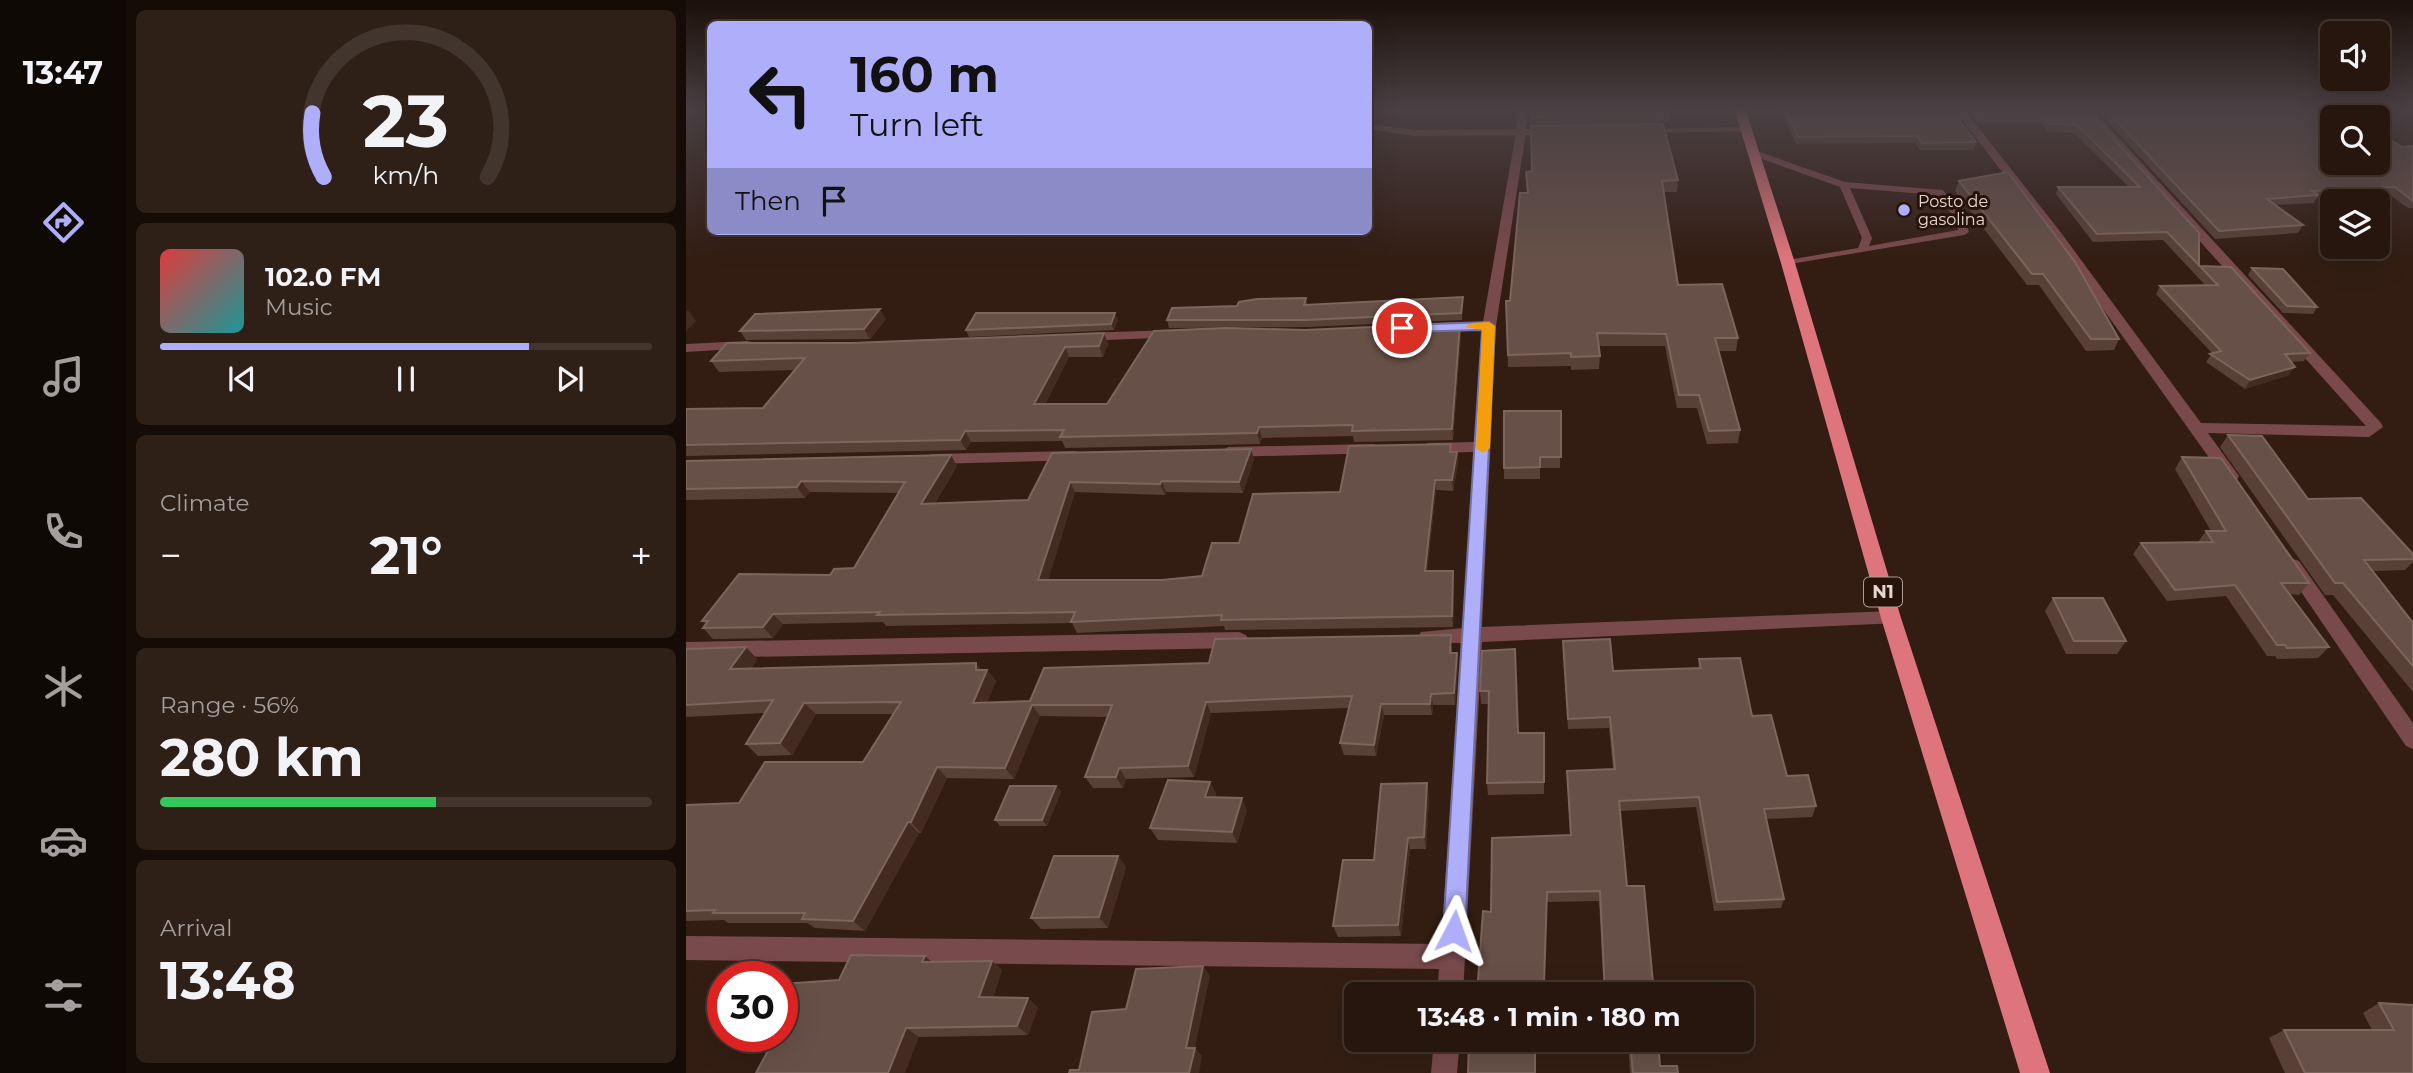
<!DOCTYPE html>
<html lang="en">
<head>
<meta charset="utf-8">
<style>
	body { margin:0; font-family:Montserrat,sans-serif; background:#2e1f17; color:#f1f3f6; height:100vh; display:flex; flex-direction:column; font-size:26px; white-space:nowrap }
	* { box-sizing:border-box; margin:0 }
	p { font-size:23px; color:#a49f9e }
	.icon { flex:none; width:38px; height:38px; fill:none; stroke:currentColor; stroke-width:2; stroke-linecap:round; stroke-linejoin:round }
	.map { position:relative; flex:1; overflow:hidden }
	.side { display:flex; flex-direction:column; gap:10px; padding:10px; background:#150c08; width:560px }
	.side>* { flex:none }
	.top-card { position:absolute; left:21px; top:21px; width:665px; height:214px; border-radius:10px; box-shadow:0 7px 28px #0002,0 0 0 2px #42352e; background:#aeaefb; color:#111; overflow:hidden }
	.buttons { position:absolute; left:1634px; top:21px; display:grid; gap:14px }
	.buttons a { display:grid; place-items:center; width:70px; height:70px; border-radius:10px; background:#26160e; box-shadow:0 7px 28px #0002,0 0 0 2px #42352e; font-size:35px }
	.speed { position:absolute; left:21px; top:961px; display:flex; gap:14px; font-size:35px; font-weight:700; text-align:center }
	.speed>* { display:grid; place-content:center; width:91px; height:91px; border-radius:50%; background:#26160e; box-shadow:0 7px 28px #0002,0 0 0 2px #42352e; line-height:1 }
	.speed .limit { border:10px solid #d22; background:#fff; color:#111 }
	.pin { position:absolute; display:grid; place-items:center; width:60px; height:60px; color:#fff; margin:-30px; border:4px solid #fff; border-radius:50%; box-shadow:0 2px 7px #0007 }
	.me { position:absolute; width:77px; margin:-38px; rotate:4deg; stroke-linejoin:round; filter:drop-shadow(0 0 5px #0008) }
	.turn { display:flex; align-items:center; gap:24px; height:147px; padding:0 28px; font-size:32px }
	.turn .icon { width:91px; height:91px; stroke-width:2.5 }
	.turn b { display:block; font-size:49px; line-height:60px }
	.then { display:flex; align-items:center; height:66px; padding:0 28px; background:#0003; gap:14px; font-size:26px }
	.big { font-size:52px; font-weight:700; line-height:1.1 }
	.side .widget { flex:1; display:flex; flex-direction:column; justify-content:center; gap:10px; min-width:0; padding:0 24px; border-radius:10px; background:#2e1f17 }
	.side .dial { align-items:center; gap:0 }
	.dial svg { height:182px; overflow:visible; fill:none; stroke:#42352e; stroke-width:7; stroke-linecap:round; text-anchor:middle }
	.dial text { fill:#f1f3f6; stroke:none }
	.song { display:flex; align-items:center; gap:21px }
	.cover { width:84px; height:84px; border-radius:10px; background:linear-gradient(135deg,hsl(0 70% 55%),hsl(180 70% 35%)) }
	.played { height:7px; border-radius:4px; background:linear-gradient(90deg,#aeaefb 75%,#42352e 75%) }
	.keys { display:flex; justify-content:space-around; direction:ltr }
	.heat { display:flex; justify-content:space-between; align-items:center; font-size:38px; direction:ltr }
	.charge { height:10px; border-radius:5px; background:linear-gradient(90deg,#34c759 56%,#42352e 0) }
	.trip { position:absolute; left:658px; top:982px; width:410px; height:70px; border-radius:10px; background:#26160e; box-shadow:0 7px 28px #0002,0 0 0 2px #42352e; font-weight:700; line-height:70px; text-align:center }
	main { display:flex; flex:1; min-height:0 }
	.dock { display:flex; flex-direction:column; width:126px; justify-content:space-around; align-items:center; background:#0f0906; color:#a49f9e }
	.dock .icon { width:49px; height:49px }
	.dock .current { color:#aeaefb }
	.dock b { font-size:32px; color:#f1f3f6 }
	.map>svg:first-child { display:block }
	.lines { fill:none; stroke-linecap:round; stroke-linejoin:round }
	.service { fill:#794a4c; fill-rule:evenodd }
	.minor { fill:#794a4c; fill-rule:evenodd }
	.trunk { fill:#de757c; fill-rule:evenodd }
	.wall { fill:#584036 }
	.shaded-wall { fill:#432b21 }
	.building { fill:#675047; stroke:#7b655c; stroke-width:2 }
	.route { fill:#aeaefb; stroke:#7171a3; stroke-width:2 }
	.slow { fill:#f59e0b }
	.poi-dot { fill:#aeaefb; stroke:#28130a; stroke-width:2.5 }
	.labels { text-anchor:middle; stroke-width:6; stroke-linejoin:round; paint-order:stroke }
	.far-poi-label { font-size:16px; fill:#e5d6cf; stroke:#28130a; text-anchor:start }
	.shield { fill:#28130a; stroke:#ac9c94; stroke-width:2 }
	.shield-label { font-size:18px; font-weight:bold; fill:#e5d6cf }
</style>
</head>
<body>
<main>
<nav class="dock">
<b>13:47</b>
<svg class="icon current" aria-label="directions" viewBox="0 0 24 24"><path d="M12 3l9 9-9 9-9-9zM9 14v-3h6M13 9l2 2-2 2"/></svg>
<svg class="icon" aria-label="music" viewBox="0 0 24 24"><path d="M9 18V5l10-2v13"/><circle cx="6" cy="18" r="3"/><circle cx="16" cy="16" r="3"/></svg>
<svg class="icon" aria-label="phone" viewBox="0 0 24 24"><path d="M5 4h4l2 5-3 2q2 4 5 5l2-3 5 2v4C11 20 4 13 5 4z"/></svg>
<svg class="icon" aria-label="climate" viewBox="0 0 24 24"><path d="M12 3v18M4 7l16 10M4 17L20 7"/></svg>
<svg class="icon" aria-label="car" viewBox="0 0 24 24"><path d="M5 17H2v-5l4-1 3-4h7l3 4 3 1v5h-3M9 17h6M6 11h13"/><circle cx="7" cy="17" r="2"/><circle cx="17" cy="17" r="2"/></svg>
<svg class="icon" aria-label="filters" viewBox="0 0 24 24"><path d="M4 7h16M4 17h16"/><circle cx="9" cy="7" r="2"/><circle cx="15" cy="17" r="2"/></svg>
</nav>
<section class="side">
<div class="widget dial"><svg viewBox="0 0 100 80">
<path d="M14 69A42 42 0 1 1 86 69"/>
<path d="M14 69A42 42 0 0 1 9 41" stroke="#aeaefb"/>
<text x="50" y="56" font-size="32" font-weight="700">23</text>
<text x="50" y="72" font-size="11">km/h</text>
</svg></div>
<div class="widget">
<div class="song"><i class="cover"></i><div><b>102.0 FM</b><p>Music</p></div></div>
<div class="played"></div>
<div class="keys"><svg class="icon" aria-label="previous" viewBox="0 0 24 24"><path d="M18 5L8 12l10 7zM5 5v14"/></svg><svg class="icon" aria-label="pause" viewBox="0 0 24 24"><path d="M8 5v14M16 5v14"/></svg><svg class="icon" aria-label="next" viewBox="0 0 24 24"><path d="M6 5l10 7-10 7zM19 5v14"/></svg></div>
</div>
<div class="widget"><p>Climate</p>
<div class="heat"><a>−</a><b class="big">21°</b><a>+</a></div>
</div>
<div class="widget"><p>Range · 56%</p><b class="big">280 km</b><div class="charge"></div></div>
<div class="widget"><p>Arrival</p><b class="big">13:48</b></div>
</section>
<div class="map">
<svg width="1727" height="1073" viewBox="0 0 1727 1073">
	<rect width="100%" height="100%" fill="#331d13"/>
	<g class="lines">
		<path class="service" d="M682 124 728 130 862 129 866 132 862 135 728 136 682 129Z
			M1060 127 1064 129 1063 131 960 133 956 131 960 129Z
			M1065 151H1071L1159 182 1257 190 1277 216 1283 232 1278 235 1098 265V261L1102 260 1172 248 1176 238 1154 187 1065 155ZM1164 188 1251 195 1267 216 1272 230 1183 246 1186 238Z"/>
		<path class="minor" d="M831 108H841L840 132 810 326 796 627 1205 611 1212 613 1214 618 1212 623 796 642 777 994H751L753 969 0 960V936L755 944 776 643 735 642 732 637 735 632 777 628 788 452 742 453 734 448 742 443 789 442 796 330 750 332 743 328 750 324 797 322 830 132Z
			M1267 108H1277L1373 230 1515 423 1680 426 1394 108H1405L1695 423 1697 427 1683 437 1522 433 1553 476 1551 480H1539L1365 236Z
			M488 330 493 331V337L397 341 390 337 397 333Z
			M61 341 66 342V348L0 352V344Z
			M686 444 692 445 694 449 692 453 542 457 534 452 542 447Z
			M388 451 394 452 396 456 394 460 245 464 237 459 245 454Z
			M1607 559 1613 561 1727 723V749L1720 746 1601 571 1598 566 1601 561Z
			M553 632 560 635 563 640 560 645 553 648 0 658V642Z
			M748 1040H774L771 1073H745Z"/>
		<path class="trunk" d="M1048 108H1059L1109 263 1215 618 1364 1073H1334L1195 618 1095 263Z"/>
	</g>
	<path class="wall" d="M844 108 985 112 984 121 974 122V124L992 180 991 192H978L992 285 1052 338 1050 351H1032L1054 430 1052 443 1021 444 1011 408H991L979 346H912L914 356 913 369 885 370V366L822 367 820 301H824L841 193 840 172 846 171Z
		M1093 108H1273L1277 116 1275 122 1290 142 1288 150H1234L1229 143 1110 144Z
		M1281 108H1400L1513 266 1624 353 1618 361 1605 362 1603 375 1559 389 1520 362 1526 353 1470 294 1474 286H1520L1477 240 1407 242 1370 194 1372 187H1443L1388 133 1361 132 1356 123H1291Z
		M1409 108H1655L1716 147 1727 146V208H1722L1704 195 1631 198 1628 203 1590 205 1617 225 1612 233 1529 239Z
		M1273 181 1433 339 1428 350 1400 351 1353 285H1341L1269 191Z
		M1566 268 1631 307 1627 314 1597 313 1562 275Z
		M620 298 621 305 777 304 776 320 621 327 483 328 481 320 551 306Z
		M200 319 184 339 60 340 54 331Z
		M432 320 428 330 283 337 280 330Z
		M774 323 775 334 767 440 668 442 667 436 576 438 574 444 379 448 376 441 285 442 280 450 0 456V409L77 408 109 370 33 372 25 361 166 343 418 333 422 344 417 357H383L359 404H421L619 330Z
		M875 411 874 468H854V479H818V468Z
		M1542 435 1622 499 1727 554V562L1719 570 1687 571 1727 623V692L1647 595H1639L1534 447Z
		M765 452H771L772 463 767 491 750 490 741 571H767L768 582 767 627 539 630 538 626 391 633 386 623 200 626 197 622 97 624 87 638 27 639 17 628 20 624 16 621 144 575 168 568 213 493 124 492 119 498 0 500V461L271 466 249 503 342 500 366 453 568 459 557 493 480 492 479 495 389 492 362 580H476L516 576 553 543 654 492Z
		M1496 457 1623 583 1613 595 1604 594 1643 647 1632 658 1591 659 1589 656H1581L1540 596 1481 601 1447 554 1455 543 1512 542 1520 531H1525L1489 469Z
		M1367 598 1440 641 1431 654H1380L1359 611Z
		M877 641 927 671 1012 668 1013 659 1066 716 1101 776 1130 806 1126 817 1080 819 1098 899 1095 908 1028 911 1010 807 934 811 941 886 968 994H918L913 901 861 902 858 992H848L805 912 884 835 881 771 927 769 923 728 882 729Z
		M766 647V653H771L772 665 769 705H747L746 715H698L690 756 658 755 654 743 663 708 525 713 508 777 440 779 437 788H407L399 777 422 717 354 716 328 779 261 778 235 833H233L179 931 129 928 121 923H42L38 920 0 921V805L53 803 177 762 207 714H130L106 755 72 756 60 744 79 713 0 717V649L71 659 65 669 290 663 295 670H301L310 681 301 702 344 701 523 663Z
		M796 651 832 733H858V794L802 795 801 783 803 704H795L794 691Z
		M524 782 530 794 529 797 561 810 551 843 472 840 464 828Z
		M370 786 375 792 361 826H314L309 820Z
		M743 795 740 849H724L715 936 652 937 647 926 688 860Z
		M432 856 440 867 422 928 355 929 345 918Z
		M306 961 316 970 307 997 352 1007 342 1035 233 1037 61 1047 45 1038 153 980 247 962Z
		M1693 1003 1727 1005V1073H1599L1583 1038 1598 1030H1686L1677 1013Z
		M942 1040H972L974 1066 992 1073H944Z"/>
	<path class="shaded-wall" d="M194 309 200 319 184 339 178 329Z
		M2 310 10 321 0 331V312Z
		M429 313 432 320 428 330 425 324Z
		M774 323 775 334 767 440 766 429Z
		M418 333 422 344 417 357 413 346Z
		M379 347 383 357 353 415 348 404Z
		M1609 367 1603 375 1559 389 1564 380Z
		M573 427 576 438 574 444 571 433Z
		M279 431 285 442 280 450 274 440Z
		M565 449 568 459 557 493 553 482Z
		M771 452 772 463 767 491 766 480Z
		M265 455 271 466 242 514 235 504Z
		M749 480 750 490 740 582 739 571Z
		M115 481 124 492 119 498 111 487Z
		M476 481 480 492 479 495 474 484Z
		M384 482 389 492 359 591 352 580Z
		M767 571 768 582 767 627 766 616Z
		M87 614 97 624 87 638 77 627Z
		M60 647 71 659 56 681 44 669Z
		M771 653 772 665 769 705 768 693Z
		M290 663 298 675 301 670 310 681 296 714 287 703Z
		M745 694 747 705 746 715 744 704Z
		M520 702 525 713 508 777 502 766Z
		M118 703 130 714 106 755 94 743Z
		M695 704 698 715 690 756 688 745Z
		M346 705 354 716 328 779 319 768Z
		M251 767 261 778 235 833 225 822Z
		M433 768 440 779 437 788 430 777Z
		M524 782 530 794 526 809 519 797Z
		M741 783 743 795 740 849 738 837Z
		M370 786 375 792 361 826 356 820Z
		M556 798 561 810 551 843 546 832Z
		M222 822 233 833 179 931 167 921Z
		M722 838 724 849 715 936 712 925Z
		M432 856 440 867 422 928 413 917Z
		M239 956 251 966 236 962Z
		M306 961 316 970 304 1006 293 997Z
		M517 966 524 976 509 1048 516 1056 513 1073H503L500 1048Z
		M342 998 352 1007 342 1035 331 1026Z
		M220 1028 233 1037 219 1073H202Z"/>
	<path class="building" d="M844 108H984L985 112H973L974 116 845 117Z
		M1097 108H1273L1277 116H1270L1290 142 1236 143 1231 136 1112 137Z
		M1288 108H1400L1513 233V266L1545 267 1624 353 1599 354 1609 367 1564 380 1524 354 1535 351 1474 286 1532 285 1481 232 1411 234 1372 187H1454L1391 125 1364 124 1358 116H1294Z
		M1418 108H1655L1669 117H1647V163H1692V132L1716 147 1727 146V201L1709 187 1626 191 1633 195 1581 199 1617 225 1533 231Z
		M977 124 992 180 976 181 992 285 1036 284 1052 338H1029L1054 430 1023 431 1013 395H993L980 334 911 333 914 356 885 357V353L822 355 820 301H824L834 193H842L840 172 846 171 845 126Z
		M1322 172 1389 262 1433 339H1405L1357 274H1346L1273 181Z
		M1566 268 1597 269 1631 307 1601 306Z
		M777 297 775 313 619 320H481L486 308 551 306 553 302 571 299 620 298 618 305Z
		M194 309 178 329 54 331 69 314Z
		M290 313H429L425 324 280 330Z
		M774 323 766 429 666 431 667 425 573 427 571 433 374 437 378 430 279 431 274 440 0 445V409L77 408 119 358 25 361 41 343H166L418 333 413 346 379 347 348 404H421L468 331 540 328 619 330Z
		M818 411H875V457H854V467L818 468Z
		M1542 435 1576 436 1622 499 1675 498 1727 554V559L1678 560 1727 623V666L1657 583H1649Z
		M765 444 764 452H771L766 480H749L739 571H767L766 616 535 620 536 615 385 622 389 612 191 615 194 612 87 614 77 627 17 628 22 621H16L53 574 144 575 148 569 168 568 219 482 115 481 111 487 0 489V461L265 455 235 504 342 500 366 453 565 449 553 482 476 481 474 484 384 482 352 580H476L516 576 526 543H553L567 494 654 492 663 446Z
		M1496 457 1535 458 1623 583H1595L1643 647 1601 648 1599 645H1591L1549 585 1489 590 1455 543 1527 542 1520 531H1540Z
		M1367 598H1417L1440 641H1388Z
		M765 635 764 653H771L768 693 745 694 744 704H695L688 745 654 743 666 696 520 702 502 766 433 768 430 777H399L426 705H346L319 768 251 767 225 822H222L167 921 116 919 119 913H27L29 910 0 911V805L53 803 79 762H177L215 702 118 703 94 743 60 744 87 700 0 705V649L60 647 44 669 290 663V670H301L287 703 344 701 358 668 523 663 529 639Z
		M924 639 927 671 1015 668 1013 659 1054 658 1066 716 1085 715 1101 776 1122 775 1130 806 1078 809 1098 899 1031 902 1013 797 933 801 941 886H958L968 994H919L914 891 861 892 858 983H848V994H791L797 911 805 912 806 838 885 835 881 771 929 769 924 717 882 719 877 641Z
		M829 649 832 733H858V782L801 783 803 691H794L796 651Z
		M482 780 524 782 519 797 556 798 546 832 464 828Z
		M741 783 738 837 722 838 712 925 647 926 657 860H688L695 784Z
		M324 786H370L356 820H309Z
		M368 856H432L413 917 345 918Z
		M165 955 239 956 236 962 306 961 293 997 342 998 331 1026 220 1028 202 1073H70L90 1036H96V984L153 980Z
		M517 966 500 1048H509L503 1073H383L384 1070H393L406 1012 440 1009 450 969Z
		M1693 1003 1727 1005V1073H1619L1598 1030H1708Z
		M46 1036H82L45 1038Z
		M783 1040H849V1073H782Z
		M944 1040H972L974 1066H991L992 1073H947Z"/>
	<linearGradient id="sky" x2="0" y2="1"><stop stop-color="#1c100a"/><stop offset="0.42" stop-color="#4a4044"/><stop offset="1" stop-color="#4a4044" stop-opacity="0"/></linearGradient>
	<rect width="1727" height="259" fill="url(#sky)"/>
	<path class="route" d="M803 322 809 326 779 931 776 938 768 942 760 938 757 931 796 330 716 332 709 328 716 325Z"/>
	<path class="slow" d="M803 322 809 326 804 448 797 453 790 448 796 330 779 327 786 323Z"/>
	<circle class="poi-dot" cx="1218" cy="210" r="7"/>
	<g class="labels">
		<g class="far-poi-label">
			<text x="1232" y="207">Posto de<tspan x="1232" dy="18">gasolina</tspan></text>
		</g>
		<rect class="shield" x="1178" y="577.5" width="38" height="29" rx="5"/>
		<g class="shield-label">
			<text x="1197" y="598">N1</text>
		</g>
	</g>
</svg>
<div class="buttons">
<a><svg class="icon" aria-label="sound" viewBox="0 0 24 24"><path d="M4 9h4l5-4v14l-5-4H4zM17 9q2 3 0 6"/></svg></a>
<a><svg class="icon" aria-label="search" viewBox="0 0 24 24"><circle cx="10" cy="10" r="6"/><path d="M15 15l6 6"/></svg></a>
<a><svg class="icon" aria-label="layers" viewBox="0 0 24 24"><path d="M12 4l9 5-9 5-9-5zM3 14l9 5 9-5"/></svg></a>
</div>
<div class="speed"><div class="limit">30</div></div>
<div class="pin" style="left:716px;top:328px;background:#d93025"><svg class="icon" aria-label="arrive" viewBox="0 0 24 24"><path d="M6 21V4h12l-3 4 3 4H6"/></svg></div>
<svg class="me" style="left:768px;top:931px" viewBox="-20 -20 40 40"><path d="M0-17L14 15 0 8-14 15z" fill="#aeaefb" stroke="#fff" stroke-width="4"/></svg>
<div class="trip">13:48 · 1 min · 180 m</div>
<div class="top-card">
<div class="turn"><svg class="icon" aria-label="left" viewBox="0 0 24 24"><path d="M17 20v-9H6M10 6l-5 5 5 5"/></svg><div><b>160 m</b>Turn left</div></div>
<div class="then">Then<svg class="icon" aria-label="arrive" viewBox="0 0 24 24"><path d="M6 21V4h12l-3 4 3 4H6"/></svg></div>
</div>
</div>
</main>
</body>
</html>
